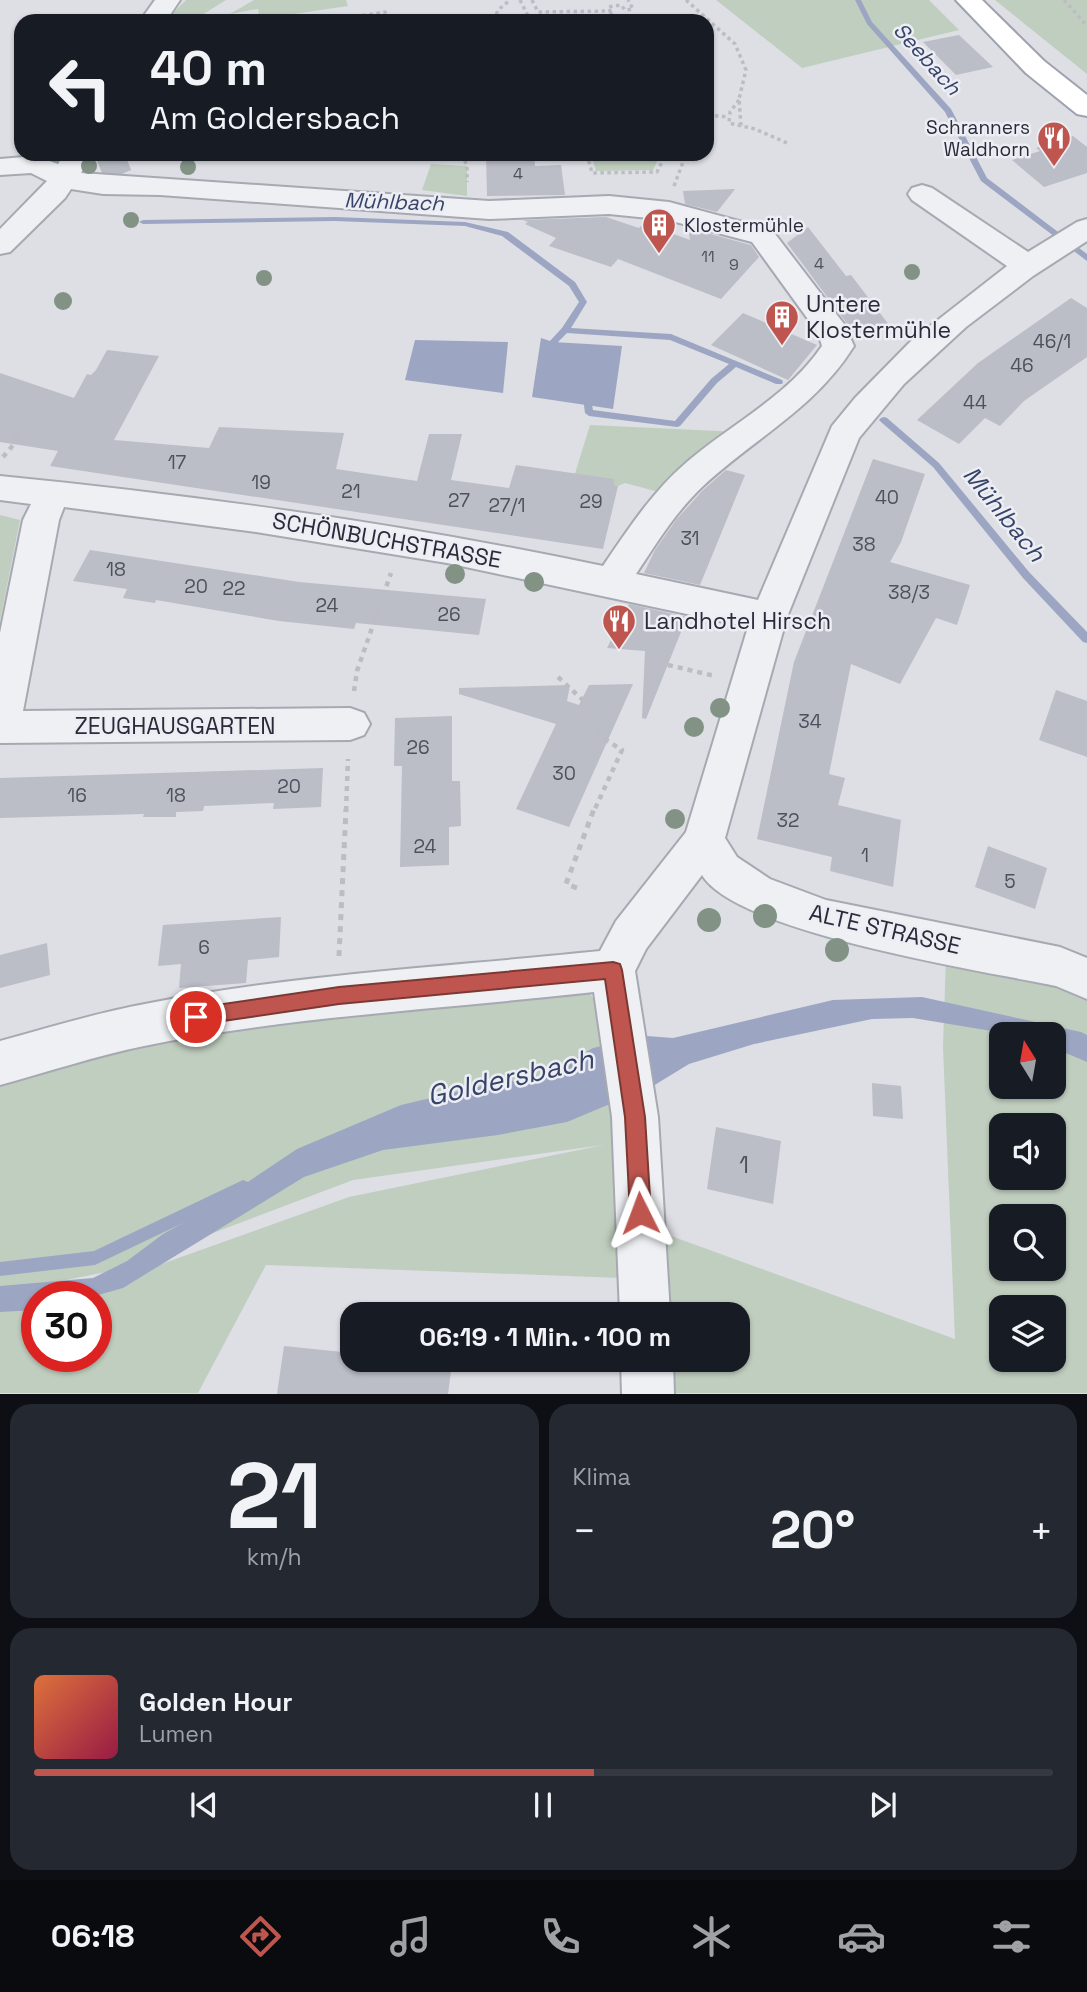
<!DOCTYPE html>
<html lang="de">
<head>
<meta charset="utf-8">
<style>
	body { margin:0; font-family:"Space Grotesk",sans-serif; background:#242831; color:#f1f3f6; height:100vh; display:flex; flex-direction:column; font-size:26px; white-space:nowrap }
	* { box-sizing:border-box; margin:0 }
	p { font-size:23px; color:#9ea1a6 }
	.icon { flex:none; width:38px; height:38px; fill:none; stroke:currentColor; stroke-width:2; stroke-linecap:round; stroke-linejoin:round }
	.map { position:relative; height:1394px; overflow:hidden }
	.side { display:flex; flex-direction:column; gap:10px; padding:10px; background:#0d0f14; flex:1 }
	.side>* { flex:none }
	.guide { position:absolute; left:14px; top:14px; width:700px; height:147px; border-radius:21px; box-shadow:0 2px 5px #0004; background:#171b24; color:#f1f3f6; overflow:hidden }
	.needle { width:46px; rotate:349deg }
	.fabs { position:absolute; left:989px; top:1022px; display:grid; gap:14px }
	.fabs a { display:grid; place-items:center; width:77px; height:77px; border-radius:14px; background:#171b24; box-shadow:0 2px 5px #0004; font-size:35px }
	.speed { position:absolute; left:21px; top:1281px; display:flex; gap:14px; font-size:35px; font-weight:700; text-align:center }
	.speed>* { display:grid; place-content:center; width:91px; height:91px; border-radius:50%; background:#171b24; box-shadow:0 2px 5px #0004; line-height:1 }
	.speed .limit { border:10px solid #d22; background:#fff; color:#111 }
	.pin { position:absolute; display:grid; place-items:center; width:60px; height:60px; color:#fff; margin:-30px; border:4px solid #fff; border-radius:50%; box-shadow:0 2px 7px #0007 }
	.me { position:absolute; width:77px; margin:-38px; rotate:357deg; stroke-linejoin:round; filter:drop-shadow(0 0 5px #0008) }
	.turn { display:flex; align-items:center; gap:24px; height:147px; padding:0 21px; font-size:32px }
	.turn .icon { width:91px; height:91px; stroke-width:2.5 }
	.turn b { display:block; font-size:49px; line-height:60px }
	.big { font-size:52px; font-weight:700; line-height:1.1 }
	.side .card { flex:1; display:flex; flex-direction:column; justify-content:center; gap:10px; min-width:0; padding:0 24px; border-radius:21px; background:#242831 }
	.side .dial { align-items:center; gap:0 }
	.dial b { font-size:91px; line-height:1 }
	.song { display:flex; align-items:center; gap:21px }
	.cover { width:84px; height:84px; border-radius:10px; background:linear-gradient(135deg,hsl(20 70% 55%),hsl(340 70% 35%)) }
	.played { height:7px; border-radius:4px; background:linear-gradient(90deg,#be564f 55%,#363941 55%) }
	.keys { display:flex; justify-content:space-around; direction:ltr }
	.heat { display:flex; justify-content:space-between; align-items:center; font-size:38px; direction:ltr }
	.side .tiles { flex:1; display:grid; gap:10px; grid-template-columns:1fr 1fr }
	.card:last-child { grid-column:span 2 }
	.trip { position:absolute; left:340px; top:1302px; width:410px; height:70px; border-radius:21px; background:#171b24; box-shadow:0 2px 5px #0004; font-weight:700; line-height:70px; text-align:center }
	.tab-bar { display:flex; height:112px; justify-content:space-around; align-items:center; background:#090b0e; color:#9ea1a6 }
	.tab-bar .icon { width:49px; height:49px }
	.tab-bar .current { color:#be564f }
	.tab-bar b { font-size:32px; color:#f1f3f6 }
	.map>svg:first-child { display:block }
	.green { fill:#c0cebf; fill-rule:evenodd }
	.water { fill:#9ca6c2 }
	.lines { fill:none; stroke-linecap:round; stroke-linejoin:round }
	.stream { fill:#9ca6c2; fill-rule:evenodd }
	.building { fill:#bbbdc7 }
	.minor-tunnel { stroke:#b9bbc3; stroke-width:28; stroke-dasharray:28 14; stroke-linecap:butt }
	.minor-casing { stroke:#a7a9b2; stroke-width:4 }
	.major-casing { stroke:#9ea1b0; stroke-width:4 }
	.path-far2 { stroke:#bcbdc4; stroke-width:3.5; stroke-dasharray:3.5 3.5; stroke-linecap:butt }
	.path-far1 { stroke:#bcbdc4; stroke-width:4.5; stroke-dasharray:5 5; stroke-linecap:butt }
	.path { stroke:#bcbdc4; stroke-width:5; stroke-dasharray:6 6; stroke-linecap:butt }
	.minor { fill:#eff0f4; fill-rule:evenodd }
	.major { fill:#fff; fill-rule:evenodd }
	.tree { fill:#829386 }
	.route { fill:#be564f; stroke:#7c3833; stroke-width:2 }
	.labels { text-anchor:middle; stroke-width:5; stroke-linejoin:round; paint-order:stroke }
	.far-number-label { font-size:16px; fill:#4e505d }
	.far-poi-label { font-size:19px; fill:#292b3a; stroke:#eceef3; text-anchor:end }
	.number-label { font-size:19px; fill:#4e505d }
	.far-water-label { font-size:21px; font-style:italic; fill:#374369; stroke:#eceef3 }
	.poi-label { font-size:23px; fill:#292b3a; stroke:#eceef3; text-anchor:start }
	.street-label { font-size:23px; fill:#292b3a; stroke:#eceef3 }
	.near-number-label { font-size:23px; fill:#4e505d }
	.water-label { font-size:24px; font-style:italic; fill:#374369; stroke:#eceef3 }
	.near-water-label { font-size:28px; font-style:italic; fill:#374369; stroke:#eceef3 }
</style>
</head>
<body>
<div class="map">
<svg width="1087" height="1394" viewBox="0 0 1087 1394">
	<rect width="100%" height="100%" fill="#dddfe5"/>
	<path class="green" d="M186 0H226L202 15 172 14Z
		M254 0H346L348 6 267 18 265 14 259 15 258 9 230 14Z
		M716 0H929L959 30 802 68Z
		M995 0H1087V74Z
		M591 154H661L653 170 596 171Z
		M431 164 467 166V196L422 190Z
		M590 425 740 432 659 492 625 483 618 486 573 480Z
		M0 515 20 520 0 621Z
		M946 956 1061 983 1087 995V1393H668L666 1360H737V1314H664L660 1232 955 1339 943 1047ZM1001 1034H1054V1087H1001ZM1001 1125H1054V1178H1001ZM1001 1216H1054V1269H1001ZM1001 1307H1054V1360H1001Z
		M589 992 597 1004 621 1142V1278L266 1265 198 1393H0V1303L114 1281 349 1197 603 1145 353 1180 116 1270 0 1293V1063L143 1025ZM37 1297H96V1356H37Z"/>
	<path class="water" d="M541 338 553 342 622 346 613 409 532 397Z
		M415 340 508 342 503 393 405 380Z
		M922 997 1081 1032 1087 1035V1062L1054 1048V1034H1010L913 1018 872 1019 754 1044 689 1064 653 1086 567 1122 498 1135 383 1150 304 1177 123 1288 91 1297H37V1310L0 1312V1286L93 1278 127 1261 163 1234 206 1210 297 1149 401 1105 499 1082 542 1078 593 1048 647 1036 673 1038 833 1000Z"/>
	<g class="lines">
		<path class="stream" d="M855 0H861L872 22 951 109 987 178 1087 254V261L981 181 945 112 867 24Z
			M335 217 465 222 508 232 575 282 587 302 571 328 671 334 782 380 783 382 782 384H776L736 367 717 383 680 426 677 427 589 416 585 413 584 405 577 393 578 391H584L592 405 593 410 675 421 711 379 729 364 670 340 567 333 558 342 562 351 561 353H555L549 342 562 328 579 302 569 286 502 236 465 226 335 221 143 224 139 222 143 220Z
			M884 417 887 418 939 463 1029 572 1087 632V643L1083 642 1023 578 933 467 881 422 879 420 881 418Z
			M243 1180 248 1182 250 1187 248 1192 95 1265 0 1276V1262L94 1251Z"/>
	</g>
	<path class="building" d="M959 35 993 67 956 75 923 42Z
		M1073 136 1087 147V173L1044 187 1012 160 1040 151 1036 148Z
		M486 154H534L535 166 561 165 565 195 487 196Z
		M735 189 717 212 685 204 683 191Z
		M606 217 639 228 644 223 690 240 688 228 751 245 759 257 721 299 618 259 611 267 549 246 556 238 525 224 528 222 523 220Z
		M808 227 846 276 851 275 889 325 854 333 787 243Z
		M1071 298 1087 308V357L1024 401 1000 426 985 418 959 444 917 420 978 363Z
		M743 313 817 345 788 380 711 345Z
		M107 350 159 356 114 440 209 448 219 427 344 433 336 469 417 481 429 434H462L451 480 509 488 516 465 614 479V485L618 486 603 549 50 466 58 451 0 442V373L74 398 87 374 91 375 96 370Z
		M873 459 925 474 901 542 890 562 970 585 957 625 936 618 900 684 851 664 829 774 845 778 838 805 901 820 893 887 830 871 832 857 757 839 794 662Z
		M726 470 745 475 700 585 644 573 655 550 676 520 703 490Z
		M90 550 299 582 486 599 479 635 356 623 354 629 279 621 156 600 155 603 123 598 127 589 73 581Z
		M629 604 687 617 646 719 642 718 645 651 607 648Z
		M633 684 569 827 516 809 556 724 459 694V688L570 685 567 701 579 705 589 685Z
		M1056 690 1087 701V757L1039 740Z
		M452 716V781H460L461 826 449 827V865L400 867 402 766H394L395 718Z
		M323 768 321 807 273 809 274 803 204 806 203 811 176 812V817H143L144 814 0 818V778Z
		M988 846 1047 868 1035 909 975 887Z
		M281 917 279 957 248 960 246 983 179 988 181 964 158 966 163 925Z
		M47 943 50 975 0 988V955Z
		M872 1083 901 1086 903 1119 873 1116Z
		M716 1127 781 1141 773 1204 707 1189Z
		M284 1346 352 1353V1360H419L452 1363 448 1394H277Z"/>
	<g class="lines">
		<path class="minor-tunnel" d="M100 168 133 154"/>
		<g class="minor-casing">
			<path id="minor" d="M155 0H180L166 21H140Z
				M64 154H92L81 173 489 201 609 196 669 202 772 230 844 324 854 346C814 410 754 438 701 488 675 513 656 544 636 574L758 600 832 426 855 398 911 341 1007 266 912 200 908 194 912 188 922 185 932 188 1028 252 1077 222 1087 219V241L1033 276 966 327 904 384 859 438 787 617 725 838 737 857 770 879 826 900 1060 947 1087 958V999L1056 986C985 971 737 933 702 875L646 949 635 971 658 1117 670 1314H620L612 1117 594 992C444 1009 292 1016 144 1046 95 1056 48 1072 0 1085V1041C48 1028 96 1013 145 1004 295 974 448 967 600 951L616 921 686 832 748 627 447 563 256 532 64 507 59 520 23 711 350 708 364 713 370 724 364 735 350 740 0 743V633L23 520 31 504 0 500V476C202 496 404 524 603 566 628 529 653 491 687 462 733 423 788 396 822 346L818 333 752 242 668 220 609 214 489 219 160 195 103 194 71 189 65 198 10 252 0 254V229L47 181 31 173 0 175V159L36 156 58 164Z
				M621 1360H673L674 1394H622Z"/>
		</g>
		<g class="major-casing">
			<path id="major" d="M956 0H982L1044 61 1087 95V116L1077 114 1026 73Z"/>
		</g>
		<path class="path-far2" d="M520 0 528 16
			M532 0 538 12 610 11 608 7 621 5 625 10 633 9 628 0
			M686 0 735 44 746 70 739 99 741 126
			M1064 0 1087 26
			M610 11 614 20
			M192 18 215 20
			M328 21 385 12 389 21
			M494 21 498 10 510 0
			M739 100 730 112 729 123 755 129 787 143
			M708 115 729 117
			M707 116 708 89
			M462 154 467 166V182
			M587 154 592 173 657 172 666 154
			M674 186 686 154"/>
		<path class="path-far1" d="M3 457 20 437 8 432
			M668 665 715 676
			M558 677 586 703 591 725 603 738 622 750 594 811
			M354 691 357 671 391 573
			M346 811 348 759"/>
		<path class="path" d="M577 888 566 884 594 809
			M339 956 346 809"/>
		<use href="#minor" class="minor"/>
		<use href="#major" class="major"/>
	</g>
	<g class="tree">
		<circle cx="89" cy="166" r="8"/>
		<circle cx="188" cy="167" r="8"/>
		<circle cx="131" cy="220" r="8"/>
		<circle cx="912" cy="272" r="8"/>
		<circle cx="264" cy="278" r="8"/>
		<circle cx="63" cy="301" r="9"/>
		<circle cx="455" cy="574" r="10"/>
		<circle cx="534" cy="582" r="10"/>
		<circle cx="720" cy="708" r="10"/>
		<circle cx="694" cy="727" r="10"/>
		<circle cx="675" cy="819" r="10"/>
		<circle cx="765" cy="916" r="12"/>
		<circle cx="709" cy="920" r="12"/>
		<circle cx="837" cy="950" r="12"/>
	</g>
	<path class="route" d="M613 962 620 964 622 970 645 1117 651 1213 648 1220 640 1223 633 1220 630 1213 625 1117 605 979 339 1004 196 1025 189 1023 187 1017 189 1011 196 1008 339 987Z"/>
	<defs>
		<g id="restaurant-pin" transform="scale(1.75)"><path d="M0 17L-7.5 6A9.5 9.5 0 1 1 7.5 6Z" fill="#be564f" stroke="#eceef3"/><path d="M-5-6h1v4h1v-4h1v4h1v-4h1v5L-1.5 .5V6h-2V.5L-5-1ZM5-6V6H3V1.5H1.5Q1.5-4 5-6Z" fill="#fff"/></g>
		<g id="building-pin" transform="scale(1.75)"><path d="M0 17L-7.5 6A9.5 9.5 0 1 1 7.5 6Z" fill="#be564f" stroke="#eceef3"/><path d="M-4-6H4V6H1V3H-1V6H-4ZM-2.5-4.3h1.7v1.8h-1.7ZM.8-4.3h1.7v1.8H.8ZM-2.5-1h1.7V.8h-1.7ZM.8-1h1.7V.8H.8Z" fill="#fff"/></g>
	</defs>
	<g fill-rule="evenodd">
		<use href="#restaurant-pin" x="1054" y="138"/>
		<use href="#building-pin" x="659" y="225"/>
		<use href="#building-pin" x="782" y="317"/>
		<use href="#restaurant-pin" x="619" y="621"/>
	</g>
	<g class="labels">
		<g class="far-number-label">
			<text x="518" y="179">4</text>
			<text x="708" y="262">11</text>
			<text x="819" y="269">4</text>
			<text x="734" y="270">9</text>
		</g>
		<g class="far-poi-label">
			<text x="1030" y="134">Schranners<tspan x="1030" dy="22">Waldhorn</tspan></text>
			<text x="684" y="232" text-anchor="start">Klostermühle</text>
		</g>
		<g class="number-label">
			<text x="1052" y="348">46/1</text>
			<text x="1022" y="372">46</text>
			<text x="975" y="409">44</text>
			<text x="177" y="469">17</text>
			<text x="261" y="489">19</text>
			<text x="351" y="498">21</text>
			<text x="887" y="504">40</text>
			<text x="459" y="507">27</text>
			<text x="591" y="508">29</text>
			<text x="507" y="512">27/1</text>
			<text x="690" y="545">31</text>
			<text x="864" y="551">38</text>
			<text x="116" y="576">18</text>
			<text x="196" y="593">20</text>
			<text x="234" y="595">22</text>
			<text x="909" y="599">38/3</text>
			<text x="327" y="612">24</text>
			<text x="449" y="621">26</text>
			<text x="810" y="728">34</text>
			<text x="418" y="754">26</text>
			<text x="564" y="780">30</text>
			<text x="289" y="793">20</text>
			<text x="77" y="802">16</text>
			<text x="176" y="802">18</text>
			<text x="788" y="827">32</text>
			<text x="425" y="853">24</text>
			<text x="865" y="862">1</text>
			<text x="1010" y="888">5</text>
			<text x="204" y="954">6</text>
		</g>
		<g class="far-water-label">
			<text transform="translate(927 59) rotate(48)" y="7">Seebach</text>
			<text transform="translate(394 202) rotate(2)" y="7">Mühlbach</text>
		</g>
		<g class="poi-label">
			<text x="806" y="312">Untere<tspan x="806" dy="26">Klostermühle</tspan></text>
			<text x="644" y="629">Landhotel Hirsch</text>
		</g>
		<g class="street-label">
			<text transform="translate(387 540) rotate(10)" y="8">SCHÖNBUCHSTRASSE</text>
			<text x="175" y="734">ZEUGHAUSGARTEN</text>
			<text transform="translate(885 929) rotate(13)" y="8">ALTE STRASSE</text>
		</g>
		<g class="near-number-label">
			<text x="744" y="1173">1</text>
		</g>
		<g class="water-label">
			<text transform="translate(1004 514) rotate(51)" y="8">Mühlbach</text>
		</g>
		<g class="near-water-label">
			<text transform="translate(510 1077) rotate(-13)" y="10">Goldersbach</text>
		</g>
	</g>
</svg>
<div class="fabs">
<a><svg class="needle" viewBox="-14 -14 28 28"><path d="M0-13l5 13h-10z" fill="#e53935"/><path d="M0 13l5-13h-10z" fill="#9ea1a6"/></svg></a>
<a><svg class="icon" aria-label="sound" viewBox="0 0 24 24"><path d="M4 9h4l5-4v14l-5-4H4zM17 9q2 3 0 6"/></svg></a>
<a><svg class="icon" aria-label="search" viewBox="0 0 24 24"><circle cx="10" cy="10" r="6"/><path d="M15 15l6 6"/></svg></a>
<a><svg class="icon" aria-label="layers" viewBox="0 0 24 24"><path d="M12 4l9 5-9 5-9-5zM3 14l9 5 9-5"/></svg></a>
</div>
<div class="speed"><div class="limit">30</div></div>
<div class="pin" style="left:196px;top:1017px;background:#d93025"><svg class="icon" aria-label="arrive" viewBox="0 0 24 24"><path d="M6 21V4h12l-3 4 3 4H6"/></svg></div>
<svg class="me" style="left:640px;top:1213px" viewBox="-20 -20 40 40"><path d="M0-17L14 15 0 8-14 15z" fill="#be564f" stroke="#fff" stroke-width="4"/></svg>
<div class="trip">06:19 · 1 Min. · 100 m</div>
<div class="guide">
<div class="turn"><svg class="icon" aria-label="left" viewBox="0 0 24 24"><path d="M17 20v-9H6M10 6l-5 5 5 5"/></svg><div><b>40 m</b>Am Goldersbach</div></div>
</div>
</div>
<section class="side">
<div class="tiles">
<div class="card dial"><b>21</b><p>km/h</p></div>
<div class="card"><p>Klima</p>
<div class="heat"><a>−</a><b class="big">20°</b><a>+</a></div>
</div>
<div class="card">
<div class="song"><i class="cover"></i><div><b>Golden Hour</b><p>Lumen</p></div></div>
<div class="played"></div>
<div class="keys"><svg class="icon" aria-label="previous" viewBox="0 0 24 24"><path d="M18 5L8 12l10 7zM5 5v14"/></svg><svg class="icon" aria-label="pause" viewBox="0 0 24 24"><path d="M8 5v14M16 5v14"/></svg><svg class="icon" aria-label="next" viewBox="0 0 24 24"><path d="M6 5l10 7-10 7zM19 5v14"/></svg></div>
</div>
</div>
</section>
<nav class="tab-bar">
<b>06:18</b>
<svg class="icon current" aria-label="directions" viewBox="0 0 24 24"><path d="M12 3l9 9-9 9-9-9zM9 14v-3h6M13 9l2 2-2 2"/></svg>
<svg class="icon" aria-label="music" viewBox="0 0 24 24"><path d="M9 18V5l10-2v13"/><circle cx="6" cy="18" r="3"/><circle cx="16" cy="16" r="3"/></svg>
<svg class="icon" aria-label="phone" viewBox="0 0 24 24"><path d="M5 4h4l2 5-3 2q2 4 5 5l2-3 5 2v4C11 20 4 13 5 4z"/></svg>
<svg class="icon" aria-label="climate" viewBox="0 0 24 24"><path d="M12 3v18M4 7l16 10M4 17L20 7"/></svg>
<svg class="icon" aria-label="car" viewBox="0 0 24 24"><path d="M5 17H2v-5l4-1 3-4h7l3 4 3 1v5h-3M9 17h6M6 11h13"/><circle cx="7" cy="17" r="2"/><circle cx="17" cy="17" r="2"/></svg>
<svg class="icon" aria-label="filters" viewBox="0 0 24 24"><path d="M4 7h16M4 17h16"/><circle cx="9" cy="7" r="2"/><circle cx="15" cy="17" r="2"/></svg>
</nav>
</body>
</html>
